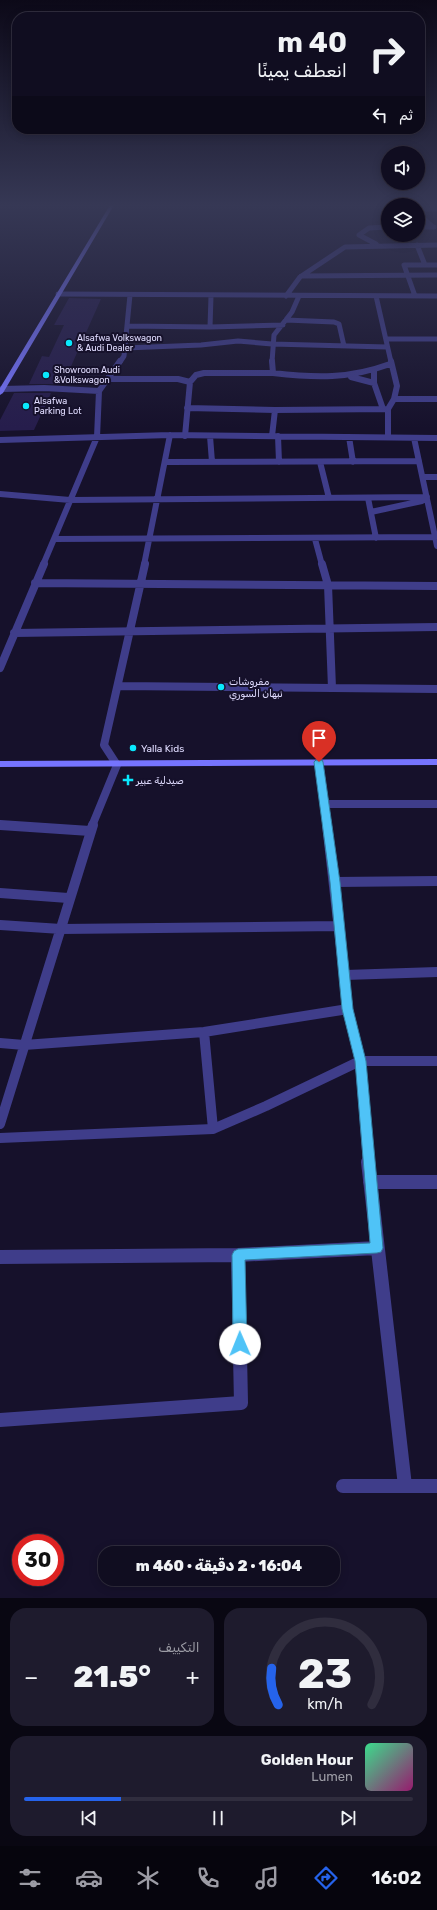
<!DOCTYPE html>
<html lang="ar">
<head>
<meta charset="utf-8">
<style>
	body { margin:0; font-family:Rubik,Cairo,sans-serif; background:#1e1b2d; color:#f1f3f6; direction:rtl; height:100vh; display:flex; flex-direction:column; font-size:15px; white-space:nowrap }
	* { box-sizing:border-box; margin:0 }
	p { font-size:13px; color:#9c9ca5 }
	.icon { flex:none; width:22px; height:22px; fill:none; stroke:currentColor; stroke-width:2; stroke-linecap:round; stroke-linejoin:round }
	.map { position:relative; height:1598px; overflow:hidden; direction:ltr }
	.side { display:flex; flex-direction:column; gap:10px; padding:10px; background:#090712; flex:1 }
	.side>* { flex:none }
	.banner { position:absolute; left:12px; top:12px; width:413px; height:122px; border-radius:16px; box-shadow:0 2px 10px #0003,0 0 0 1px #302d3e; direction:rtl; background:#100d20; color:#f1f3f6; overflow:hidden }
	.tools { position:absolute; left:381px; top:146px; display:grid; gap:8px }
	.tools a { display:grid; place-items:center; width:44px; height:44px; border-radius:50%; background:#100d20; box-shadow:0 2px 10px #0003,0 0 0 1px #302d3e; font-size:20px }
	.speed { position:absolute; left:12px; top:1534px; display:flex; gap:8px; font-size:20px; font-weight:700; text-align:center }
	.speed>* { display:grid; place-content:center; width:52px; height:52px; border-radius:50%; background:#100d20; box-shadow:0 2px 10px #0003,0 0 0 1px #302d3e; line-height:1 }
	.speed .limit { border:6px solid #d22; background:#fff; color:#111 }
	.pin { position:absolute; display:grid; place-items:center; width:34px; height:34px; color:#fff; margin:-41px -17px; border-radius:50% 50% 50% 0; rotate:-45deg; box-shadow:0 0 4px #0007 }
	.pin .icon { rotate:45deg }
	.me { position:absolute; width:44px; margin:-22px; rotate:359deg; stroke-linejoin:round; filter:drop-shadow(0 0 3px #0008) }
	.turn { display:flex; align-items:center; gap:14px; height:84px; padding:0 12px; font-size:18px }
	.turn .icon { width:52px; height:52px; stroke-width:2.5 }
	.turn b { display:block; font-size:28px; line-height:34px }
	.then { display:flex; align-items:center; height:38px; padding:0 12px; background:#0003; gap:8px; font-size:15px }
	.big { font-size:30px; font-weight:800; line-height:1.1 }
	.side .widget { flex:1; display:flex; flex-direction:column; justify-content:center; gap:6px; min-width:0; padding:0 14px; border-radius:16px; background:#1e1b2d }
	.side .dial { align-items:center; gap:0 }
	.dial svg { height:104px; overflow:visible; fill:none; stroke:#302d3e; stroke-width:7; stroke-linecap:round; text-anchor:middle }
	.dial text { fill:#f1f3f6; stroke:none }
	.song { display:flex; align-items:center; gap:12px }
	.cover { width:48px; height:48px; border-radius:6px; background:linear-gradient(135deg,hsl(150 70% 55%),hsl(320 70% 35%)) }
	.played { height:4px; border-radius:2px; background:linear-gradient(90deg,#2563eb 25%,#302d3e 25%) }
	.keys { display:flex; justify-content:space-around; direction:ltr }
	.heat { display:flex; justify-content:space-between; align-items:center; font-size:22px; direction:ltr }
	.side .tiles { flex:1; display:grid; gap:10px; grid-template-columns:1fr 1fr }
	.widget:last-child { grid-column:span 2 }
	.trip { position:absolute; left:98px; top:1546px; width:242px; height:40px; border-radius:16px; background:#100d20; box-shadow:0 2px 10px #0003,0 0 0 1px #302d3e; font-weight:800; line-height:40px; text-align:center; direction:rtl }
	.tabs { display:flex; height:64px; justify-content:space-around; align-items:center; background:#06050d; color:#9c9ca5 }
	.tabs .icon { width:28px; height:28px }
	.tabs .on { color:#2563eb }
	.tabs b { font-size:18px; color:#f1f3f6 }
	.map>svg:first-child { display:block }
	.building { fill:#261d4c }
	.lines { fill:none; stroke-linecap:round; stroke-linejoin:round }
	.street-far4 { stroke:#3f3d8a; stroke-width:5 }
	.street-far3 { stroke:#3f3d8a; stroke-width:6 }
	.street-far2 { stroke:#3f3d8a; stroke-width:8 }
	.street-far1 { stroke:#3f3d8a; stroke-width:10 }
	.street { stroke:#3f3d8a; stroke-width:14 }
	.secondary { fill:#7674fe; fill-rule:evenodd }
	.route { fill:#4fc3f7; stroke:#337fa1 }
	.poi-dot { fill:#09e8fd; stroke:#16112b; stroke-width:1.5 }
	.labels { text-anchor:middle; stroke-width:4; stroke-linejoin:round; paint-order:stroke }
	.far-poi-label { font-size:9px; fill:#e0dcff; stroke:#16112b; text-anchor:start }
	.poi-label { font-size:10px; fill:#e0dcff; stroke:#16112b; text-anchor:start }
</style>
</head>
<body>
<div class="map">
<svg width="437" height="1598" viewBox="0 0 437 1598">
	<rect width="100%" height="100%" fill="#16112b"/>
	<path class="building" d="M69 298 101 299 64 382H57L56 384H29L42 356 49 357 64 325H54Z
		M14 393H51L34 430 0 431V420Z"/>
	<g class="lines">
		<path class="street-far4" d="M418 209H437
			M418 214 433 227
			M418 227H434
			M376 244 359 235 369 228 388 227
			M417 245 425 265
			M301 276 437 275
			M58 294 437 296
			M286 296 300 277 345 247 437 245
			M376 296 391 362
			M415 296 404 265H437
			M286 320 334 322 339 324 344 346
			M128 326 210 327 283 325
			M210 327 211 296
			M386 339H437
			M125 348 201 345 238 341 272 344 387 347
			M120 362 124 356 130 295
			M272 362 274 335 292 312 299 296"/>
		<path class="street-far3" d="M272 361 273 373C316 378 349 379 390 364
			M374 371V383L383 409
			M351 377 374 383
			M109 379H178L190 382
			M2 389 44 388 99 391 120 361
			M394 399H437
			M187 408 275 410 272 436
			M275 410 388 409
			M185 436 190 382 196 375 204 373H273
			M210 436 212 462
			M278 436 279 462
			M349 437 353 462
			M388 437V409L394 399 397 386 391 361
			M414 438 437 546
			M0 440 170 435 437 438
			M166 462 419 461
			M320 462 329 498
			M423 477H437
			M0 494 70 500 427 497
			M368 498 376 538
			M371 512 422 501
			M54 539 435 537
			M315 539 322 565
			M43 565 97 437 99 391
			M144 565 170 435"/>
		<path class="street-far2" d="M322 564 328 585 332 688
			M35 583 437 586
			M14 633 437 627
			M0 668 44 564
			M118 686 437 689
			M319 762 328 826
			M325 804H437
			M0 825 13 826
			M92 826 117 765 104 745 145 564"/>
		<path class="street-far1" d="M0 825 90 831
			M327 825 348 1009 360 1061 368 1163
			M335 882 437 881
			M0 893 68 898
			M0 925 61 929 339 926
			M345 975 437 972
			M204 1032 213 1129
			M0 1043 24 1045 204 1032 348 1009
			M0 1124 93 825
			M0 1138 213 1129 266 1106 360 1061H437"/>
		<path class="street" d="M368 1162 405 1486
			M370 1182H437
			M0 1257 238 1255 377 1248
			M0 1420 241 1403 238 1255
			M343 1486H437"/>
		<path class="secondary" d="M110 205H114L3 393 0 395V388Z
			M437 759V765L0 767V761Z"/>
	</g>
	<linearGradient id="sky" x2="0" y2="1"><stop stop-color="#0c0918"/><stop offset="0.48" stop-color="#363855"/><stop offset="1" stop-color="#363855" stop-opacity="0"/></linearGradient>
	<rect width="437" height="428" fill="url(#sky)"/>
	<path class="route" d="M316 760H322L323 762 340 882 353 1009 366 1061 383 1248 381 1252 377 1253 245 1260 247 1344 245 1348 240 1350 235 1348 233 1344 232 1255 234 1251 238 1249 370 1243 355 1061 342 1009 330 882 314 762Z"/>
	<g class="poi-dot">
		<circle cx="69" cy="343" r="4"/>
		<circle cx="46" cy="375" r="4"/>
		<circle cx="26" cy="406" r="4"/>
		<circle cx="221" cy="687" r="4"/>
		<circle cx="133" cy="748" r="4"/>
		<path d="M126 774h4v4h4v4h-4v4h-4v-4h-4v-4h4z"/>
	</g>
	<g class="labels">
		<g class="far-poi-label">
			<text x="77" y="341">Alsafwa Volkswagon<tspan x="77" dy="10">&amp; Audi Dealer</tspan></text>
			<text x="54" y="373">Showroom Audi<tspan x="54" dy="10">&amp;Volkswagon</tspan></text>
			<text x="34" y="404">Alsafwa<tspan x="34" dy="10">Parking Lot</tspan></text>
		</g>
		<g class="poi-label">
			<text x="229" y="685">مفروشات<tspan x="229" dy="12">نبهان السوري</tspan></text>
			<text x="141" y="752">Yalla Kids</text>
			<text x="136" y="784">صيدلية عبير</text>
		</g>
	</g>
</svg>
<div class="tools">
<a><svg class="icon" aria-label="sound" viewBox="0 0 24 24"><path d="M4 9h4l5-4v14l-5-4H4zM17 9q2 3 0 6"/></svg></a>
<a><svg class="icon" aria-label="layers" viewBox="0 0 24 24"><path d="M12 4l9 5-9 5-9-5zM3 14l9 5 9-5"/></svg></a>
</div>
<div class="speed"><div class="limit">30</div></div>
<div class="pin" style="left:319px;top:762px;background:#d93025"><svg class="icon" aria-label="arrive" viewBox="0 0 24 24"><path d="M6 21V4h12l-3 4 3 4H6"/></svg></div>
<svg class="me" style="left:240px;top:1344px" viewBox="-20 -20 40 40"><circle r="19" fill="#fff"/><path d="M0-13L10 11 0 6-10 11z" fill="#4fc3f7"/></svg>
<div class="trip">16:04 · 2 دقيقة · 460 m</div>
<div class="banner">
<div class="turn"><svg class="icon" aria-label="right" viewBox="0 0 24 24"><path d="M7 20v-9h11M14 6l5 5-5 5"/></svg><div><b>40 m</b>انعطف يمينًا</div></div>
<div class="then">ثم<svg class="icon" aria-label="left" viewBox="0 0 24 24"><path d="M17 20v-9H6M10 6l-5 5 5 5"/></svg></div>
</div>
</div>
<section class="side">
<div class="tiles">
<div class="widget dial"><svg viewBox="0 0 100 80">
<path d="M14 69A42 42 0 1 1 86 69"/>
<path d="M14 69A42 42 0 0 1 9 41" stroke="#2563eb"/>
<text x="50" y="56" font-size="32" font-weight="700">23</text>
<text x="50" y="72" font-size="11">km/h</text>
</svg></div>
<div class="widget"><p>التكييف</p>
<div class="heat"><a>−</a><b class="big">21.5°</b><a>+</a></div>
</div>
<div class="widget">
<div class="song"><i class="cover"></i><div><b>Golden Hour</b><p>Lumen</p></div></div>
<div class="played"></div>
<div class="keys"><svg class="icon" aria-label="previous" viewBox="0 0 24 24"><path d="M18 5L8 12l10 7zM5 5v14"/></svg><svg class="icon" aria-label="pause" viewBox="0 0 24 24"><path d="M8 5v14M16 5v14"/></svg><svg class="icon" aria-label="next" viewBox="0 0 24 24"><path d="M6 5l10 7-10 7zM19 5v14"/></svg></div>
</div>
</div>
</section>
<nav class="tabs">
<b>16:02</b>
<svg class="icon on" aria-label="directions" viewBox="0 0 24 24"><path d="M12 3l9 9-9 9-9-9zM9 14v-3h6M13 9l2 2-2 2"/></svg>
<svg class="icon" aria-label="music" viewBox="0 0 24 24"><path d="M9 18V5l10-2v13"/><circle cx="6" cy="18" r="3"/><circle cx="16" cy="16" r="3"/></svg>
<svg class="icon" aria-label="phone" viewBox="0 0 24 24"><path d="M5 4h4l2 5-3 2q2 4 5 5l2-3 5 2v4C11 20 4 13 5 4z"/></svg>
<svg class="icon" aria-label="climate" viewBox="0 0 24 24"><path d="M12 3v18M4 7l16 10M4 17L20 7"/></svg>
<svg class="icon" aria-label="car" viewBox="0 0 24 24"><path d="M5 17H2v-5l4-1 3-4h7l3 4 3 1v5h-3M9 17h6M6 11h13"/><circle cx="7" cy="17" r="2"/><circle cx="17" cy="17" r="2"/></svg>
<svg class="icon" aria-label="filters" viewBox="0 0 24 24"><path d="M4 7h16M4 17h16"/><circle cx="9" cy="7" r="2"/><circle cx="15" cy="17" r="2"/></svg>
</nav>
</body>
</html>
